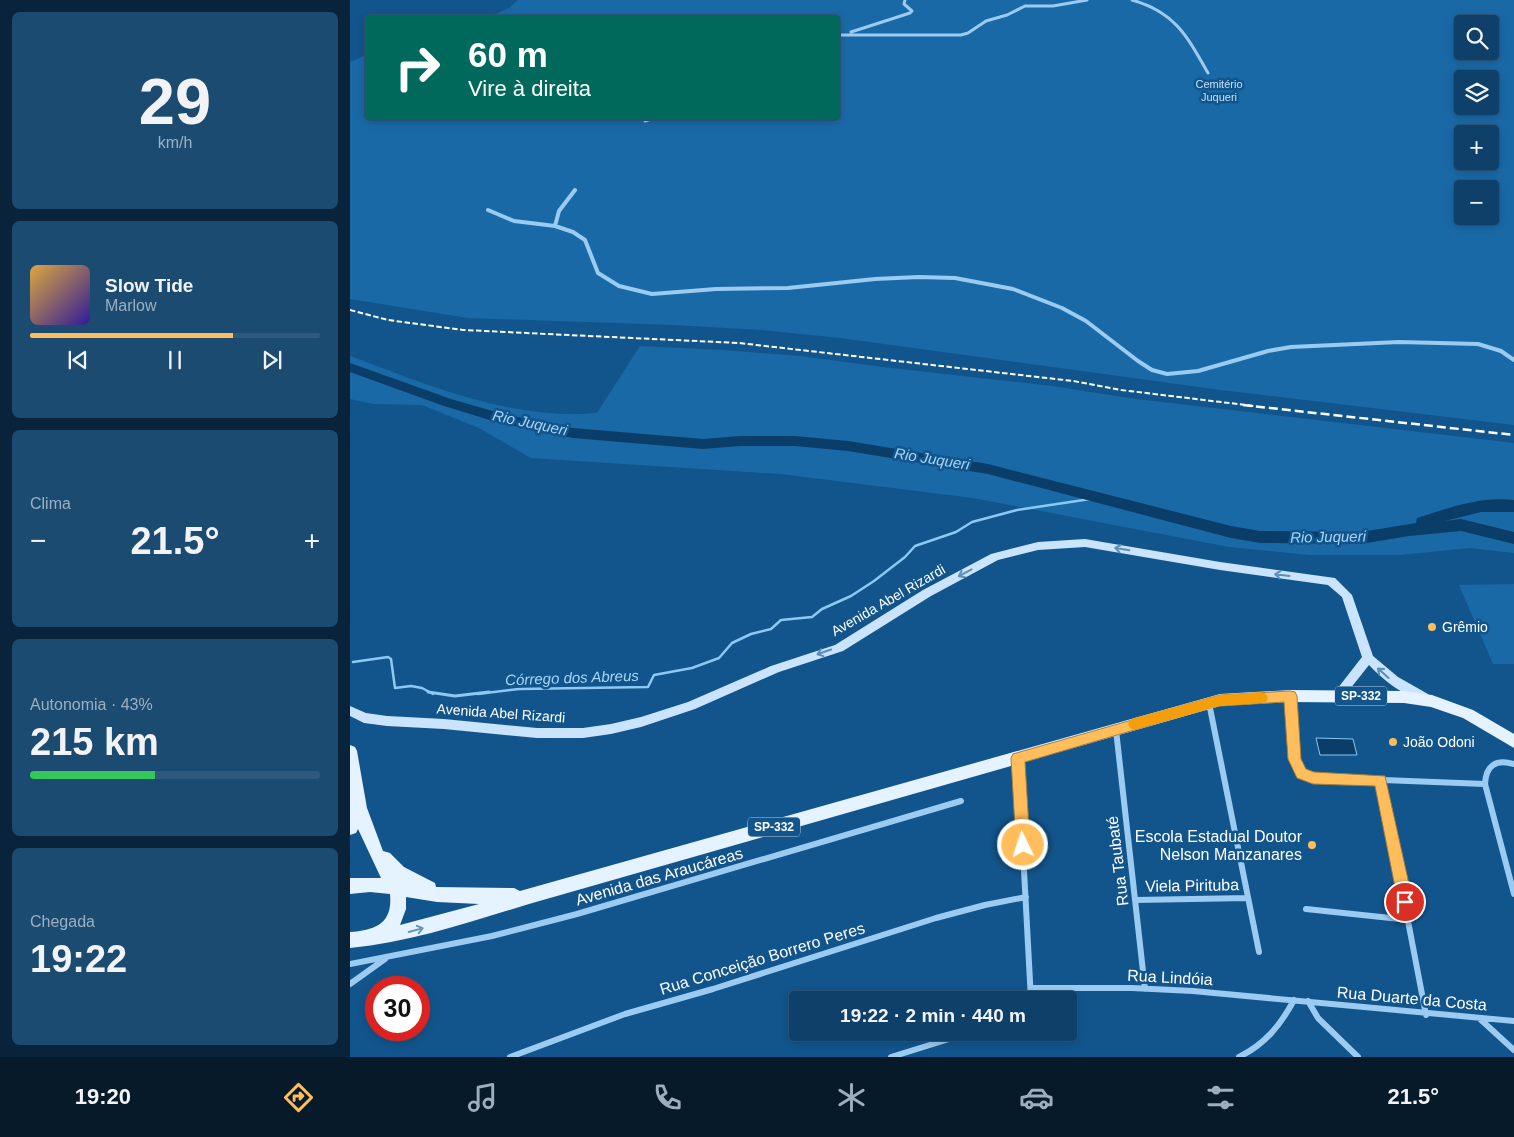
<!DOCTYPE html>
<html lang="pt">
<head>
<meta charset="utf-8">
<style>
	body { margin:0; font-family:Arial,sans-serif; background:#1c4b71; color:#f1f3f6; height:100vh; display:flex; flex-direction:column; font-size:19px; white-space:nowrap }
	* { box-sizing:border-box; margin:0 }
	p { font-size:16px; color:#9bafc0 }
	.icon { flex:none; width:28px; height:28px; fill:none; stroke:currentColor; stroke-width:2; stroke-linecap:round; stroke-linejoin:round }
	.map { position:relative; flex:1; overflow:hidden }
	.panel { display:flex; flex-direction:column; gap:12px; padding:12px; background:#08233a; width:350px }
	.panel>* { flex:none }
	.banner { position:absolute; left:15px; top:15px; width:475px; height:105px; border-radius:5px; box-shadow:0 2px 8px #0003,0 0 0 1px #2e597d; background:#00695c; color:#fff; overflow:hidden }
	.buttons { position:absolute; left:1104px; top:15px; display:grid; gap:10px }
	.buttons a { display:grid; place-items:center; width:45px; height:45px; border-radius:5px; background:#0e4069; box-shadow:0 2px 8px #0003,0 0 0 1px #2e597d; font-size:25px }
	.speed { position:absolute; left:15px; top:976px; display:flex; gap:10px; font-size:25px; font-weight:700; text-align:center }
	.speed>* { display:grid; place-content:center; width:65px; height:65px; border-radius:50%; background:#0e4069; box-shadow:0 2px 8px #0003,0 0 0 1px #2e597d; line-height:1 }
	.speed .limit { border:8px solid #d22; background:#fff; color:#111 }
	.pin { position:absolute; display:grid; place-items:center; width:42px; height:42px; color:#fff; margin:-21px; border:2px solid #fff; border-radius:50%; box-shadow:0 1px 5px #0007 }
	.me { position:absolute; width:55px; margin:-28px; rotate:356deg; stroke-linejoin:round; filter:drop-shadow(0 0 4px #0008) }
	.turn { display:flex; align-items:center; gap:18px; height:105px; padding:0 20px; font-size:22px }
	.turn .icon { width:65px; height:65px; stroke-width:2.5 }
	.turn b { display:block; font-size:35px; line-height:42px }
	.big { font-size:38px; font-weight:600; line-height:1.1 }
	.panel .tile { flex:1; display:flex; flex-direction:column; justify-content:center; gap:8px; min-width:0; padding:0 18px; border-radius:8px; background:#1c4b71 }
	.panel .dial { align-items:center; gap:0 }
	.dial b { font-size:65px; line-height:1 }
	.song { display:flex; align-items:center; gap:15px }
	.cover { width:60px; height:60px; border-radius:8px; background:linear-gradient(135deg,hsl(40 70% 55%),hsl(250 70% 35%)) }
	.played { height:5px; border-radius:2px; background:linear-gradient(90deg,#ffbe5b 70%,#2e597d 70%) }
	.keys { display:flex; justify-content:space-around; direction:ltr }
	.heat { display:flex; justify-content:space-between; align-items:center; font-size:28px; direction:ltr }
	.charge { height:8px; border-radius:4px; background:linear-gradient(90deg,#34c759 43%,#2e597d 0) }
	.trip { position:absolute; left:439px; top:991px; width:288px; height:50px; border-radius:5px; background:#0e4069; box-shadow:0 2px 8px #0003,0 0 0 1px #2e597d; font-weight:600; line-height:50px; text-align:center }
	.menu { display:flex; height:80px; justify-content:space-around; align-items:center; background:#061a2a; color:#9bafc0 }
	.menu .icon { width:35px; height:35px }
	.menu .active { color:#ffbe5b }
	.menu b { font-size:22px; color:#f1f3f6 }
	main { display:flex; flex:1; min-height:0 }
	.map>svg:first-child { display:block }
	.green { fill:#1a69a7; fill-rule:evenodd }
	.water { fill:#0b3d69; stroke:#8cc8f4 }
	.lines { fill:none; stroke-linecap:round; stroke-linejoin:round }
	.stream-far1 { stroke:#8cc8f4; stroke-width:2.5 }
	.stream { stroke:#8cc8f4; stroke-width:3 }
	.river { fill:#0b3d69; fill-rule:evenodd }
	.street-far2 { stroke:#9bcbf1; stroke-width:3 }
	.street-far1 { stroke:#9bcbf1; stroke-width:4 }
	.street { stroke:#9bcbf1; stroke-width:6 }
	.secondary { fill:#c9e4fc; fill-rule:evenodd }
	.primary { fill:#e5f2ff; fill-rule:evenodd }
	.rail-far1 { stroke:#fff; stroke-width:2; stroke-dasharray:5.5 2.5; stroke-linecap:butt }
	.rail { stroke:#fff; stroke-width:2.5; stroke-dasharray:9 4; stroke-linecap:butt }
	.oneway { stroke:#5b8eb9 }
	.oneway2 { stroke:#6694ba }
	.route { fill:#ffbe5b; stroke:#a67c3b }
	.slow { fill:#f59e0b }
	.poi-dot { fill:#ffbe5b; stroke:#12558c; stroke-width:2 }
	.labels { text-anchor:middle; stroke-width:5; stroke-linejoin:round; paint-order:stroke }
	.far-park-label { font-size:11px; fill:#c1e2fc; stroke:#12558c }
	.shield { fill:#12558c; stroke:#b8ccdc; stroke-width:1 }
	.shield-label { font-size:12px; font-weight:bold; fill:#fff }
	.street-label { font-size:14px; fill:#fff; stroke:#12558c }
	.poi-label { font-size:14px; fill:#fff; stroke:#12558c; text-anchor:start }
	.water-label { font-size:15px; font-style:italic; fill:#a6d5f8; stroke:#12558c }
	.near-poi-label { font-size:16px; fill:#fff; stroke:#12558c; text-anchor:end }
	.near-street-label { font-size:16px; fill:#fff; stroke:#12558c }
</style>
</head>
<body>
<main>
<section class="panel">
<div class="tile dial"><b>29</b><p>km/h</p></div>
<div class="tile">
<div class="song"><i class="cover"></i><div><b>Slow Tide</b><p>Marlow</p></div></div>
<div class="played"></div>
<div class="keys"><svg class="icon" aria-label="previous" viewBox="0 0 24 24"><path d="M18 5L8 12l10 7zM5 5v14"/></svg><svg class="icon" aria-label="pause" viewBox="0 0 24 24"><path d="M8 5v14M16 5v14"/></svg><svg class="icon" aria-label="next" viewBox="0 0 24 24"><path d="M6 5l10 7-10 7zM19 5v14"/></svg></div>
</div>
<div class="tile"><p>Clima</p>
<div class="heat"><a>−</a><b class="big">21.5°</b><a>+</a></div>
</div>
<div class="tile"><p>Autonomia · 43%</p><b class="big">215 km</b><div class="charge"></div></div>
<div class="tile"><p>Chegada</p><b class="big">19:22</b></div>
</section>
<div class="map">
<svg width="1164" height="1057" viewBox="0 0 1164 1057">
	<rect width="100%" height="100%" fill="#12558c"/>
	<path class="green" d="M168 0H1164V425L871 390 490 338 411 330 323 325 118 318 0 299V62L17 55 18 118H488V18L138 17 159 8ZM1112 24H1140V51H1112ZM1112 79H1140V106H1112ZM1112 134H1140V161H1112ZM1112 189H1140V216H1112Z
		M290 346 372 350 450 356 533 367 702 386 786 399 1164 443V553L1120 548 1050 555H959L879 547 623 498 431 474 181 458 129 428 72 405 23 404 0 399V356C78 385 162 421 247 413Z
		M1164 584V664H1143L1109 585Z"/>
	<path class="water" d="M966 738 1003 739 1007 755H970Z"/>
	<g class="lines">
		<path class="stream-far1" d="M3 662 38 657 41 659 45 688 61 686 72 688 83 694
			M128 694 169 689 298 687 304 675 342 668 369 658 382 643 401 634 421 629 431 620 462 617 472 609 501 596 524 581 555 557 565 546 606 532 622 522 667 510 747 498"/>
		<path class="stream" d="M78 692 105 696 139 692"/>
		<path class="river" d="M0 363 101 399 153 414 223 428 353 439 390 436H445L498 441 638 464 881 526 910 531 1011 532 1066 523 1067 518C1098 508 1131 496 1164 500V512H1131L1095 521 1111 519 1164 532V544L1111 531 1059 536 1011 544 910 543 881 538 638 474 498 451 445 446H390L353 449 223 438 146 422 91 405 0 372Z"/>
		<path class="street-far2" d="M782 0C825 12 837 36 858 73
			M501 32 560 13 562 11 554 4 555 0
			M488 35H611L618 33 636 21 657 15 675 6H703L737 0
			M295 121 304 118"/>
		<path class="street-far1" d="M138 210 164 221 205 226 223 232 235 240 248 273 269 286 302 294 366 289 438 288 525 279 569 277 605 278 663 289 712 308 736 321 788 361 802 370 817 374 848 371 918 351 941 347 1049 342 1128 344 1151 351 1164 360
			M205 226 209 211 225 190"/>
		<path class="street" d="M940 697 945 759 948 768 957 777 1135 784
			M859 703 909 952
			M766 730 795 989
			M668 759 681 1000
			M1164 764C1146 759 1136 765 1135 784L1164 894
			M1031 780 1076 1015
			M786 900 898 898
			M956 909 1059 920
			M0 964 142 936 227 914 611 801
			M0 984 35 959
			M681 988H782L843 991 1164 1021
			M958 1001 968 1018 1008 1057
			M1130 1019 1164 1050
			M160 1057 275 1014 363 989 586 918 635 905 676 897
			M541 1057 615 1034
			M889 1057C915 1044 930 1026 944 1000"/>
		<path class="secondary" d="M735 539 870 562 985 578 1002 595 1023 656 1048 677 1078 694 1080 697 1078 700 1074 702C1053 695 1034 681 1019 665L992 699 988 701 984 699 982 696 984 693 1012 657 992 597 978 585 870 570 735 547 688 550 648 560 581 596 493 651 429 672 345 709 291 727 261 734 233 738H187L94 729 37 726 14 723 0 716V706L16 713 37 716 94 719 187 728H233L261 724 291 717 338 702 421 666 485 645 573 590 641 554 688 542Z"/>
		<path class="primary" d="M940 690 1054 691 1082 695 1123 710 1164 734V748L1113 718 1081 707 1054 703 940 702 870 706 179 904C120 922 62 942 0 948V932C25 930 43 924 40 894L20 892 0 894V878H31L8 829 6 833 0 835V745L5 747 7 751 17 808 33 851 40 853 54 867 85 883 86 887 164 888 170 891 870 694ZM56 897 87 902 129 904 50 925 56 909Z"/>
		<path class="rail-far1" d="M0 310 38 320 113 330 389 343 723 381 771 390 904 406"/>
		<path class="rail" d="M893 405 1164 435"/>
	</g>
	<defs><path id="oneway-shaft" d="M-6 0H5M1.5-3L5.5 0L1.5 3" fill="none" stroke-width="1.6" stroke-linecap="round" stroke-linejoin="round" transform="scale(1.25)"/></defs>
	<g class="oneway">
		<use href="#oneway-shaft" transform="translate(772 549) rotate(-171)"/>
		<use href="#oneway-shaft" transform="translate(615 573) rotate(152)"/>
		<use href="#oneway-shaft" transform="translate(932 575) rotate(-173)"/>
		<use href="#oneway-shaft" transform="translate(474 652) rotate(161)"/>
		<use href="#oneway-shaft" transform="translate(1033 673) rotate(-138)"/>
	</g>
	<use class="oneway2" href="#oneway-shaft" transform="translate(66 930) rotate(-15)"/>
	<path class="route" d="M940 691 945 692 947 696 951 759 956 769 964 772 1035 776 1063 902 1060 907 1055 909 1050 907 1048 902 1025 786 963 784 947 778 938 759 934 702 870 706 859 708 675 762 680 845 678 849 673 851 668 849 666 845 661 758 663 754 859 698 870 695Z"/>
	<path class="slow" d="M911 692 916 694 918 698 916 702 911 703 870 706 784 730 780 728 778 724 780 720 784 718 870 695Z"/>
	<g class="poi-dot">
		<circle cx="1082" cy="627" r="5"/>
		<circle cx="1043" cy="742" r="5"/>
		<circle cx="962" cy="845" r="5"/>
	</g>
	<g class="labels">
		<g class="far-park-label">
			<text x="869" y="88">Cemitério<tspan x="869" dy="13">Juqueri</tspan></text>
		</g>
		<g class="shield">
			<rect x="985" y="686.5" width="52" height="19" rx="4"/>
			<rect x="398" y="817.5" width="52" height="19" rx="4"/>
		</g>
		<g class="shield-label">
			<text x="1011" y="700">SP-332</text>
			<text x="424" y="831">SP-332</text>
		</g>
		<g class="street-label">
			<text transform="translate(538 600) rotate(-30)" y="5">Avenida Abel Rizardi</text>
			<text transform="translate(151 713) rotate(4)" y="5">Avenida Abel Rizardi</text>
		</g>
		<g class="poi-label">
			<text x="1092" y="632">Grêmio</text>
			<text x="1053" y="747">João Odoni</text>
		</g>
		<g class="water-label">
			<text transform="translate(180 423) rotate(12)" y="5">Rio Juqueri</text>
			<text transform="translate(582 459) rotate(9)" y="5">Rio Juqueri</text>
			<text transform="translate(978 537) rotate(-1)" y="5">Rio Juqueri</text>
			<text transform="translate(222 678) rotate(-2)" y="5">Córrego dos Abreus</text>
		</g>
		<g class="near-poi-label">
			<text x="952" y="842">Escola Estadual Doutor<tspan x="952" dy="18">Nelson Manzanares</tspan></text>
		</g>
		<g class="near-street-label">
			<text transform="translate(767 861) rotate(-97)" y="6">Rua Taubaté</text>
			<text transform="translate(309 876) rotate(-16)" y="6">Avenida das Araucáreas</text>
			<text transform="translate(842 885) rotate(-1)" y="6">Viela Pirituba</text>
			<text transform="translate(412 958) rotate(-17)" y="6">Rua Conceição Borrero Peres</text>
			<text transform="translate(820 977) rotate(3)" y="6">Rua Lindóia</text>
			<text transform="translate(1062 998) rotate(5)" y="6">Rua Duarte da Costa</text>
		</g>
	</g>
</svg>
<div class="buttons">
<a><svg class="icon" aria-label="search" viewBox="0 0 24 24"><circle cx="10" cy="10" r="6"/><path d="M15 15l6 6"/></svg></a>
<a><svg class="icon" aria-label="layers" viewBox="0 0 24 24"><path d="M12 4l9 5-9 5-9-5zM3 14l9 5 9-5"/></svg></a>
<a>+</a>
<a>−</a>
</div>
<div class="speed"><div class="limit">30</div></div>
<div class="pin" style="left:1055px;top:902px;background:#d93025"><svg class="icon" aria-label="arrive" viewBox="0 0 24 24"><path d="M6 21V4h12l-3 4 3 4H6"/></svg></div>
<svg class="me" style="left:673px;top:845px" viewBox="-20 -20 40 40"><circle r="17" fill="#ffbe5b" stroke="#fff" stroke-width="3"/><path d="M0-11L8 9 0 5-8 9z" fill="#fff"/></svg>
<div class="trip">19:22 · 2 min · 440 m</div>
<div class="banner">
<div class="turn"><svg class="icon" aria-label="right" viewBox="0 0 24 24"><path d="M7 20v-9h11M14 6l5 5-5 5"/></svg><div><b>60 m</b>Vire à direita</div></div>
</div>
</div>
</main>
<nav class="menu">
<b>19:20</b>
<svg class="icon active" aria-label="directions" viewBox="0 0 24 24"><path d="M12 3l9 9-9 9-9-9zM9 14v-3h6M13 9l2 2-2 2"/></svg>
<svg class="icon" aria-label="music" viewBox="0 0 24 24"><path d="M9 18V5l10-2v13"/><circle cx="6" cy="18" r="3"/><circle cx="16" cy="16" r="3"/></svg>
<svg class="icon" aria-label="phone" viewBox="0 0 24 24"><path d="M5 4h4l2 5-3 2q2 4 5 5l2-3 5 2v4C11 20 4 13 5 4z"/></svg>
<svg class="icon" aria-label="climate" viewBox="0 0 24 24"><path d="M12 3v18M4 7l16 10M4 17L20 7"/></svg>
<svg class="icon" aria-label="car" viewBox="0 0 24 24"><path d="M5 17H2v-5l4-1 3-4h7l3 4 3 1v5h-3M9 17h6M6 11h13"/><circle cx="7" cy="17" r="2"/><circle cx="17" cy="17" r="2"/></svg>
<svg class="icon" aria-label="filters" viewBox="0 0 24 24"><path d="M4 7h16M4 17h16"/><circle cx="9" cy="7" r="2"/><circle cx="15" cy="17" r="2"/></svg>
<b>21.5°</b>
</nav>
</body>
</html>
